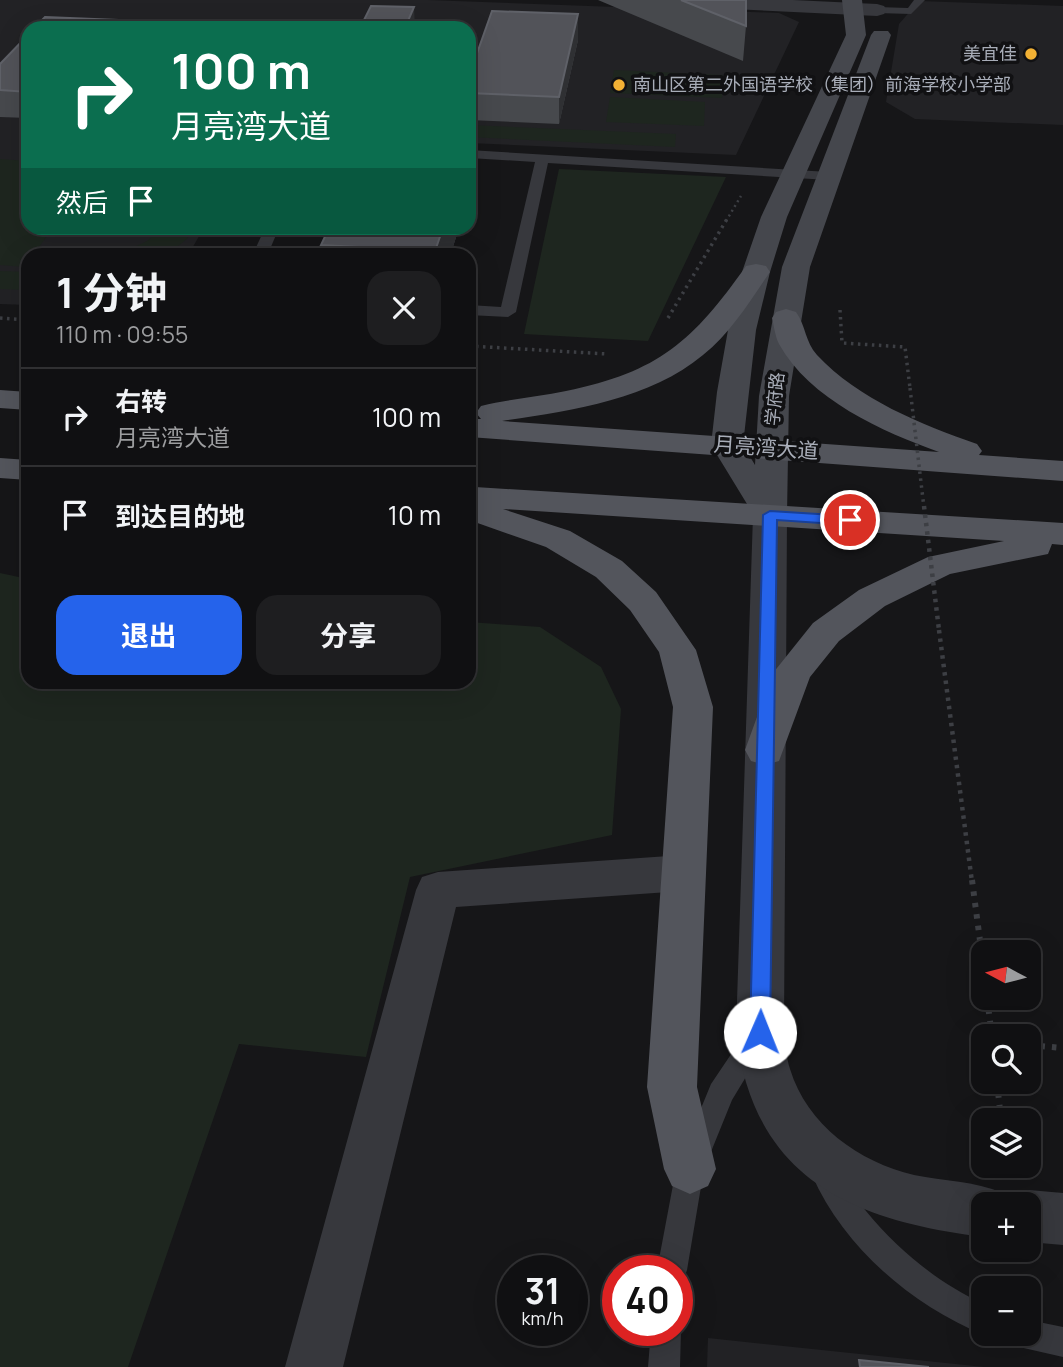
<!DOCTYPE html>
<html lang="zh">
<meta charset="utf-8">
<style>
body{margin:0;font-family:Manrope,"Noto Sans SC",sans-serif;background:#1e1e20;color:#f1f3f6;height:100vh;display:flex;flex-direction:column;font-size:26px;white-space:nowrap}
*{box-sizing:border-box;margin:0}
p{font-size:23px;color:#9c9d9f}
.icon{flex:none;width:38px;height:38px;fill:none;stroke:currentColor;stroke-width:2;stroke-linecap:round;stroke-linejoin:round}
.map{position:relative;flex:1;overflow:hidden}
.sheet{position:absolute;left:21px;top:248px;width:455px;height:441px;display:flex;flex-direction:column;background:#101012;border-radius:21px;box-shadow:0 7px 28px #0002,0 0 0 2px #303032}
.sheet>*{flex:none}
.hud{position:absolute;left:21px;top:21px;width:455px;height:214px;border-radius:21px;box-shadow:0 7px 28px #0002,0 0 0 2px #303032;background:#0b6e4f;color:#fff;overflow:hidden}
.needle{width:46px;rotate:277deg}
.controls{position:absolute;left:971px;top:940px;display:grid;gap:14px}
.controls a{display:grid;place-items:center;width:70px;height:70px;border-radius:14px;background:#101012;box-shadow:0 7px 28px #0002,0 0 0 2px #303032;font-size:35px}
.speed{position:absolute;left:497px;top:1255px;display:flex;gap:14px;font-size:35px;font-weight:700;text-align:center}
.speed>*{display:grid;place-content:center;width:91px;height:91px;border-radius:50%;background:#101012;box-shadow:0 7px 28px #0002,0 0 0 2px #303032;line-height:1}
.speed small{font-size:18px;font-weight:400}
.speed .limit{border:10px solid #d22;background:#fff;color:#111}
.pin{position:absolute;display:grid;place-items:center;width:60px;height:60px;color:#fff;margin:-30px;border:4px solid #fff;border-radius:50%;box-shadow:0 2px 7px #0007}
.me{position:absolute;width:77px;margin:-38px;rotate:1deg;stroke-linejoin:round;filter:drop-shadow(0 0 5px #0008)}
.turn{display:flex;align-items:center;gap:24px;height:147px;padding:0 35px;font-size:32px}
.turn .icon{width:91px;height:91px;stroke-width:2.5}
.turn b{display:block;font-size:49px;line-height:60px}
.then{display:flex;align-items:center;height:66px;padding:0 35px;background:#0003;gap:14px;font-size:26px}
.round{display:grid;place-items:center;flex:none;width:74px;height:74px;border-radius:21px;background:#1e1e20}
.headline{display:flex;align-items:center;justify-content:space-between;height:119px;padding:0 35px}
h1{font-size:42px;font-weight:700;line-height:52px}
.cta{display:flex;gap:14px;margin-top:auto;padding:14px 35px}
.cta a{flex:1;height:80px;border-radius:21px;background:#2563eb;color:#fff;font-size:28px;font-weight:700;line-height:80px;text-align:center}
.cta a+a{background:#1e1e20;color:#f1f3f6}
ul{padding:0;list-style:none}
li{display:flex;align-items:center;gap:21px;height:98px;padding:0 35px;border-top:2px solid #303032}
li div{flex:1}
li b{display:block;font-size:26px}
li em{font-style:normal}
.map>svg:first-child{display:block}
.built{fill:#222225}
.green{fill:#1e261f}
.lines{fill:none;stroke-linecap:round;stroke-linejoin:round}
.path-far3{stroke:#3d3f44;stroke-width:2.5;stroke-dasharray:2 3.5;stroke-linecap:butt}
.path-far2{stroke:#3d3f44;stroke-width:3.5;stroke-dasharray:2.5 4.5;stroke-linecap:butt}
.path-far1{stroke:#3d3f44;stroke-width:4.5;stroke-dasharray:3.5 5;stroke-linecap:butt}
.path{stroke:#3d3f44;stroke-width:6;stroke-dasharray:4.5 7;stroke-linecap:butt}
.service{fill:#37383d;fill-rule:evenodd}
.minor{fill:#37383d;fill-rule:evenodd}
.tertiary{fill:#37383d;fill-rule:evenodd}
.secondary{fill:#45474d;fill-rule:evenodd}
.primary{fill:#53555c;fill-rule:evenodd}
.path-bridge-far1{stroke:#3d3f44;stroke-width:3.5;stroke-dasharray:2.5 4.5;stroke-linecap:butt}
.path-bridge{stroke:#3d3f44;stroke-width:4.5;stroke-dasharray:3.5 5;stroke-linecap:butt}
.wall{fill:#47494d}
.shaded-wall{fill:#2f3033}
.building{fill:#525359;stroke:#5f6168;stroke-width:2}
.route{fill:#2563eb;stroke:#184099;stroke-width:2}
.poi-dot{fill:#f2b134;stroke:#111113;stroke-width:2.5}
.labels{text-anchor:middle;stroke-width:7;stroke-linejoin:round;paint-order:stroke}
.far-poi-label{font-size:18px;fill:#a8adb8;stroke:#111113;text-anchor:end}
.far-street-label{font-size:18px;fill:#a8adb8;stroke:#111113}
.street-label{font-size:21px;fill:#a8adb8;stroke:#111113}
</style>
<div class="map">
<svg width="1063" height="1367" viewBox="0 0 1063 1367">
<rect width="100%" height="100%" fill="#161618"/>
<path class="built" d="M 0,0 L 428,0 L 779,13 L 799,22 L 736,155 L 469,143 L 469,28 L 28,28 L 28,228 L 204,228 L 188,255 L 28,256 L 28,305 L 0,304 Z
M 919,1 L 1063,6 L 1063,125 L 915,119 L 886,102 L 899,24 Z
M 708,1338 L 984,1367 L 707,1367 Z"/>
<path class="green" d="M 614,70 L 723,75 L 722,98 L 610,93 Z
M 610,97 L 705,102 L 704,126 L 606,122 Z
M 469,125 L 676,134 L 675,147 L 469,137 Z
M 0,159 L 28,161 L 28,228 L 53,228 L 33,255 L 28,256 L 25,267 L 0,265 Z
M 559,169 L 726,177 L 648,341 L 524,334 Z
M 163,228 L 196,228 C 174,258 152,256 118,255 L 147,241 Z
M 0,271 L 28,272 L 28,290 L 0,289 Z
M 0,573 L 28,579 L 28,682 L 469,682 L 469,622 L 540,627 L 601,667 L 621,709 L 612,835 L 410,877 L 366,1057 L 239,1044 L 128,1367 L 0,1367 Z"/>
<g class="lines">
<path class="path-far3" d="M 726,221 L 741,196"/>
<path class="path-far2" d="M 840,310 L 842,343 L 905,347 L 910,388
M 0,318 L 28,320
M 668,318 L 727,219
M 469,346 L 608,354"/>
<path class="path-far1" d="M 939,630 L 972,882"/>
<path class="path" d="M 972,880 L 984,971
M 987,998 L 992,1036
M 1029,1045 L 1063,1048
M 997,1082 L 1001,1120"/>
<path class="service" d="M 914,0 L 925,0 L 911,14 L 877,13 L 872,10 L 877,7 L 908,8 Z
M 469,150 L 829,172 L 836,176 L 829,180 L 548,163 L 516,312 L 508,317 L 469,315 L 469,305 L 501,307 L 535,162 L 469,158 Z
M 265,228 L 279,228 L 267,256 L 252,256 Z
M 757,1025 L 766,1029 L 770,1037 L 732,1100 L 704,1169 L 687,1270 L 683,1281 L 677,1283 L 677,1270 L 657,1270 L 676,1169 L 711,1084 L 748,1029 Z
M 826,1162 C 846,1169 853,1195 866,1211 C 898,1250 938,1283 984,1304 L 984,1334 L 988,1334 L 984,1335 C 912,1305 844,1248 812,1175 L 816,1165 Z
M 677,1320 L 681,1330 L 680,1367 L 648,1367 L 651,1330 L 677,1330 Z
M 1029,1320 L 1063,1327 L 1063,1357 L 1010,1345 L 1006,1334 L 1029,1334 Z"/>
<path class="minor" d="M 683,855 L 698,861 L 705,873 L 698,885 L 683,891 L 456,907 L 343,1367 L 285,1367 L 416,890 L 422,877 L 438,872 Z"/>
<path class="tertiary" d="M 657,0 L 793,0 L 877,4 L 884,6 L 887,10 L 884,14 L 877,16 L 667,6 L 660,4 Z
M 770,504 L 782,508 L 787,515 L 784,1032 C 786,1044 786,1057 790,1069 C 807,1125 859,1162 914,1175 C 944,1181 974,1181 1003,1193 L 1007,1204 L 984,1204 L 984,1237 C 851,1220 753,1179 736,1032 L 753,515 L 758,508 Z
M 1029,1190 L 1063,1193 L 1063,1245 L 1029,1242 L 1029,1204 L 1008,1204 L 1010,1198 Z"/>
<path class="secondary" d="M 842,0 L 862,0 L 866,35 L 787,217 L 770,272 L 756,330 L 743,445 L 755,465 L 759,396 L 782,267 L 871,35 L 874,31 L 888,31 L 891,35 L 810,267 L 789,396 L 787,515 L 782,522 L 770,526 L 758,522 L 711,445 L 717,392 L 728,330 L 742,272 L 761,217 L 846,35 Z"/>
<path class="primary" d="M 756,264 L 766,266 L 770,272 C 750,301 731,333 703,355 C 649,400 569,411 502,421 L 939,452 C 883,432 809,399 779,344 C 775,336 774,326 772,318 L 776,312 L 786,309 L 796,312 C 806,326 805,342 817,355 C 858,399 922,425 977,444 L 982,451 L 979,455 L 1063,461 L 1063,481 L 469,437 L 469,419 L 481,419 L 476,413 L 481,406 C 509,399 538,397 566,391 C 659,372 693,341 746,266 Z
M 0,390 L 28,392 L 28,410 L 0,408 Z
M 0,458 L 28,460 L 28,480 L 0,478 Z
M 475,487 L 1063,523 L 1063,545 L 1052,544 L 1048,554 L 950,574 L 885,606 L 839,641 L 810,677 L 779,761 L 765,765 L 751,761 L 745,750 L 773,673 L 813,623 L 859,590 L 928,557 L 1004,541 L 503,509 L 570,531 L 622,561 L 656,592 L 696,650 L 713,707 L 697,1087 L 716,1169 L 708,1186 L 690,1194 L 672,1186 L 664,1169 L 647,1087 L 673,707 L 659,652 L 630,610 L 596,577 L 546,547 L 469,520 L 469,488 Z"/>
<path class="path-bridge-far1" d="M 910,388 L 924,508"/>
<path class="path-bridge" d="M 924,506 L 939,630"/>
</g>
<path class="wall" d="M 598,0 L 746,0 L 746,26 L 743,61 Z
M 578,14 L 578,40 L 559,124 L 469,120 L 469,76 Z
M 28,35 L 28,118 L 0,117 L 0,64 Z
M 329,228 L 459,228 L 450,256 L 322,256 L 321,245 Z"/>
<path class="shaded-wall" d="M 414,7 L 415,28 L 405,28 Z
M 578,14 L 578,40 L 559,124 L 559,97 Z
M 475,126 L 476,169 L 469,194 L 469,145 Z
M 443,228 L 459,228 L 450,256 L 435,256 L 435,251 Z"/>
<path class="building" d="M 681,0 L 746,0 L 746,26 Z
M 371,6 L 414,7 L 405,28 L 360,28 Z
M 492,11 L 578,14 L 559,97 L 469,93 L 469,76 Z
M 45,17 L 216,24 L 213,28 L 34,28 Z
M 28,35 L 28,92 L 0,90 L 0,64 Z
M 469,126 L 475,126 L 469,145 Z
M 329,228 L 443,228 L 435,251 L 321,245 Z
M 859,1360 L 929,1367 L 860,1367 Z"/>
<path class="route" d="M 770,511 L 850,516 L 857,520 L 850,525 L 777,520 L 770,1032 L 767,1038 L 760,1041 L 753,1038 L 750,1032 L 763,515 Z"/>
<g class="poi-dot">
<circle cx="1031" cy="54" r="7"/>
<circle cx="619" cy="85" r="7"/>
</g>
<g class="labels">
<g class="far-poi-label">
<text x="1017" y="60">美宜佳</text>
<text x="633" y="91" text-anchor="start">南山区第二外国语学校（集团）前海学校小学部</text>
</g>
<g class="far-street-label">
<text transform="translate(775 399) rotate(-84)" y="6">学府路</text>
</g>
<g class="street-label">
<text transform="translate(766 448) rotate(4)" y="7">月亮湾大道</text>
</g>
</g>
</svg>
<div class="controls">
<a><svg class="needle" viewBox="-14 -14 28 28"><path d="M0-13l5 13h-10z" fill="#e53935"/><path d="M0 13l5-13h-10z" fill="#9c9d9f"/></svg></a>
<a><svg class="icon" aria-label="search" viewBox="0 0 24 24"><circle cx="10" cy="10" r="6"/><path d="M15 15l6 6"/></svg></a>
<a><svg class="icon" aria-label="layers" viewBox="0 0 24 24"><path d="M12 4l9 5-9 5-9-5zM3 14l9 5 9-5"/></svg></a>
<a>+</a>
<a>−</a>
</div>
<div class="speed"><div>31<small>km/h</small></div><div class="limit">40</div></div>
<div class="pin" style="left:850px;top:520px;background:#d93025"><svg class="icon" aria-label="arrive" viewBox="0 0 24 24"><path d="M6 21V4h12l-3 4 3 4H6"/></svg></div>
<svg class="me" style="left:760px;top:1032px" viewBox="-20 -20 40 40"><circle r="19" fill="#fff"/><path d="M0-13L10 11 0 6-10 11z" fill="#2563eb"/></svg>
<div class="hud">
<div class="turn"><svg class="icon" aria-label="right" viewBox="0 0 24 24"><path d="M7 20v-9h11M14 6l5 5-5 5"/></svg><div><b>100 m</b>月亮湾大道</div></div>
<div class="then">然后<svg class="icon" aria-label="arrive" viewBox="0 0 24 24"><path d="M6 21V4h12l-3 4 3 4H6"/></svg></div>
</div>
<section class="sheet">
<div class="headline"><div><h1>1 分钟</h1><p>110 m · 09:55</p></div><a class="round"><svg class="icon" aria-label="close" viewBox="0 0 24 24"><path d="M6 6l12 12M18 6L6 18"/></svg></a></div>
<ul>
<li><svg class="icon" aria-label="right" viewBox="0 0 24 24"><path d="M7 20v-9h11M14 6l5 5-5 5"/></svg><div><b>右转</b><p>月亮湾大道</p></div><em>100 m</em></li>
<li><svg class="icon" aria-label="arrive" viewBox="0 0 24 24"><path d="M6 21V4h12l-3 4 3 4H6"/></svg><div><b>到达目的地</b></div><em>10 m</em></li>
</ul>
<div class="cta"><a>退出</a><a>分享</a></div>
</section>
</div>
